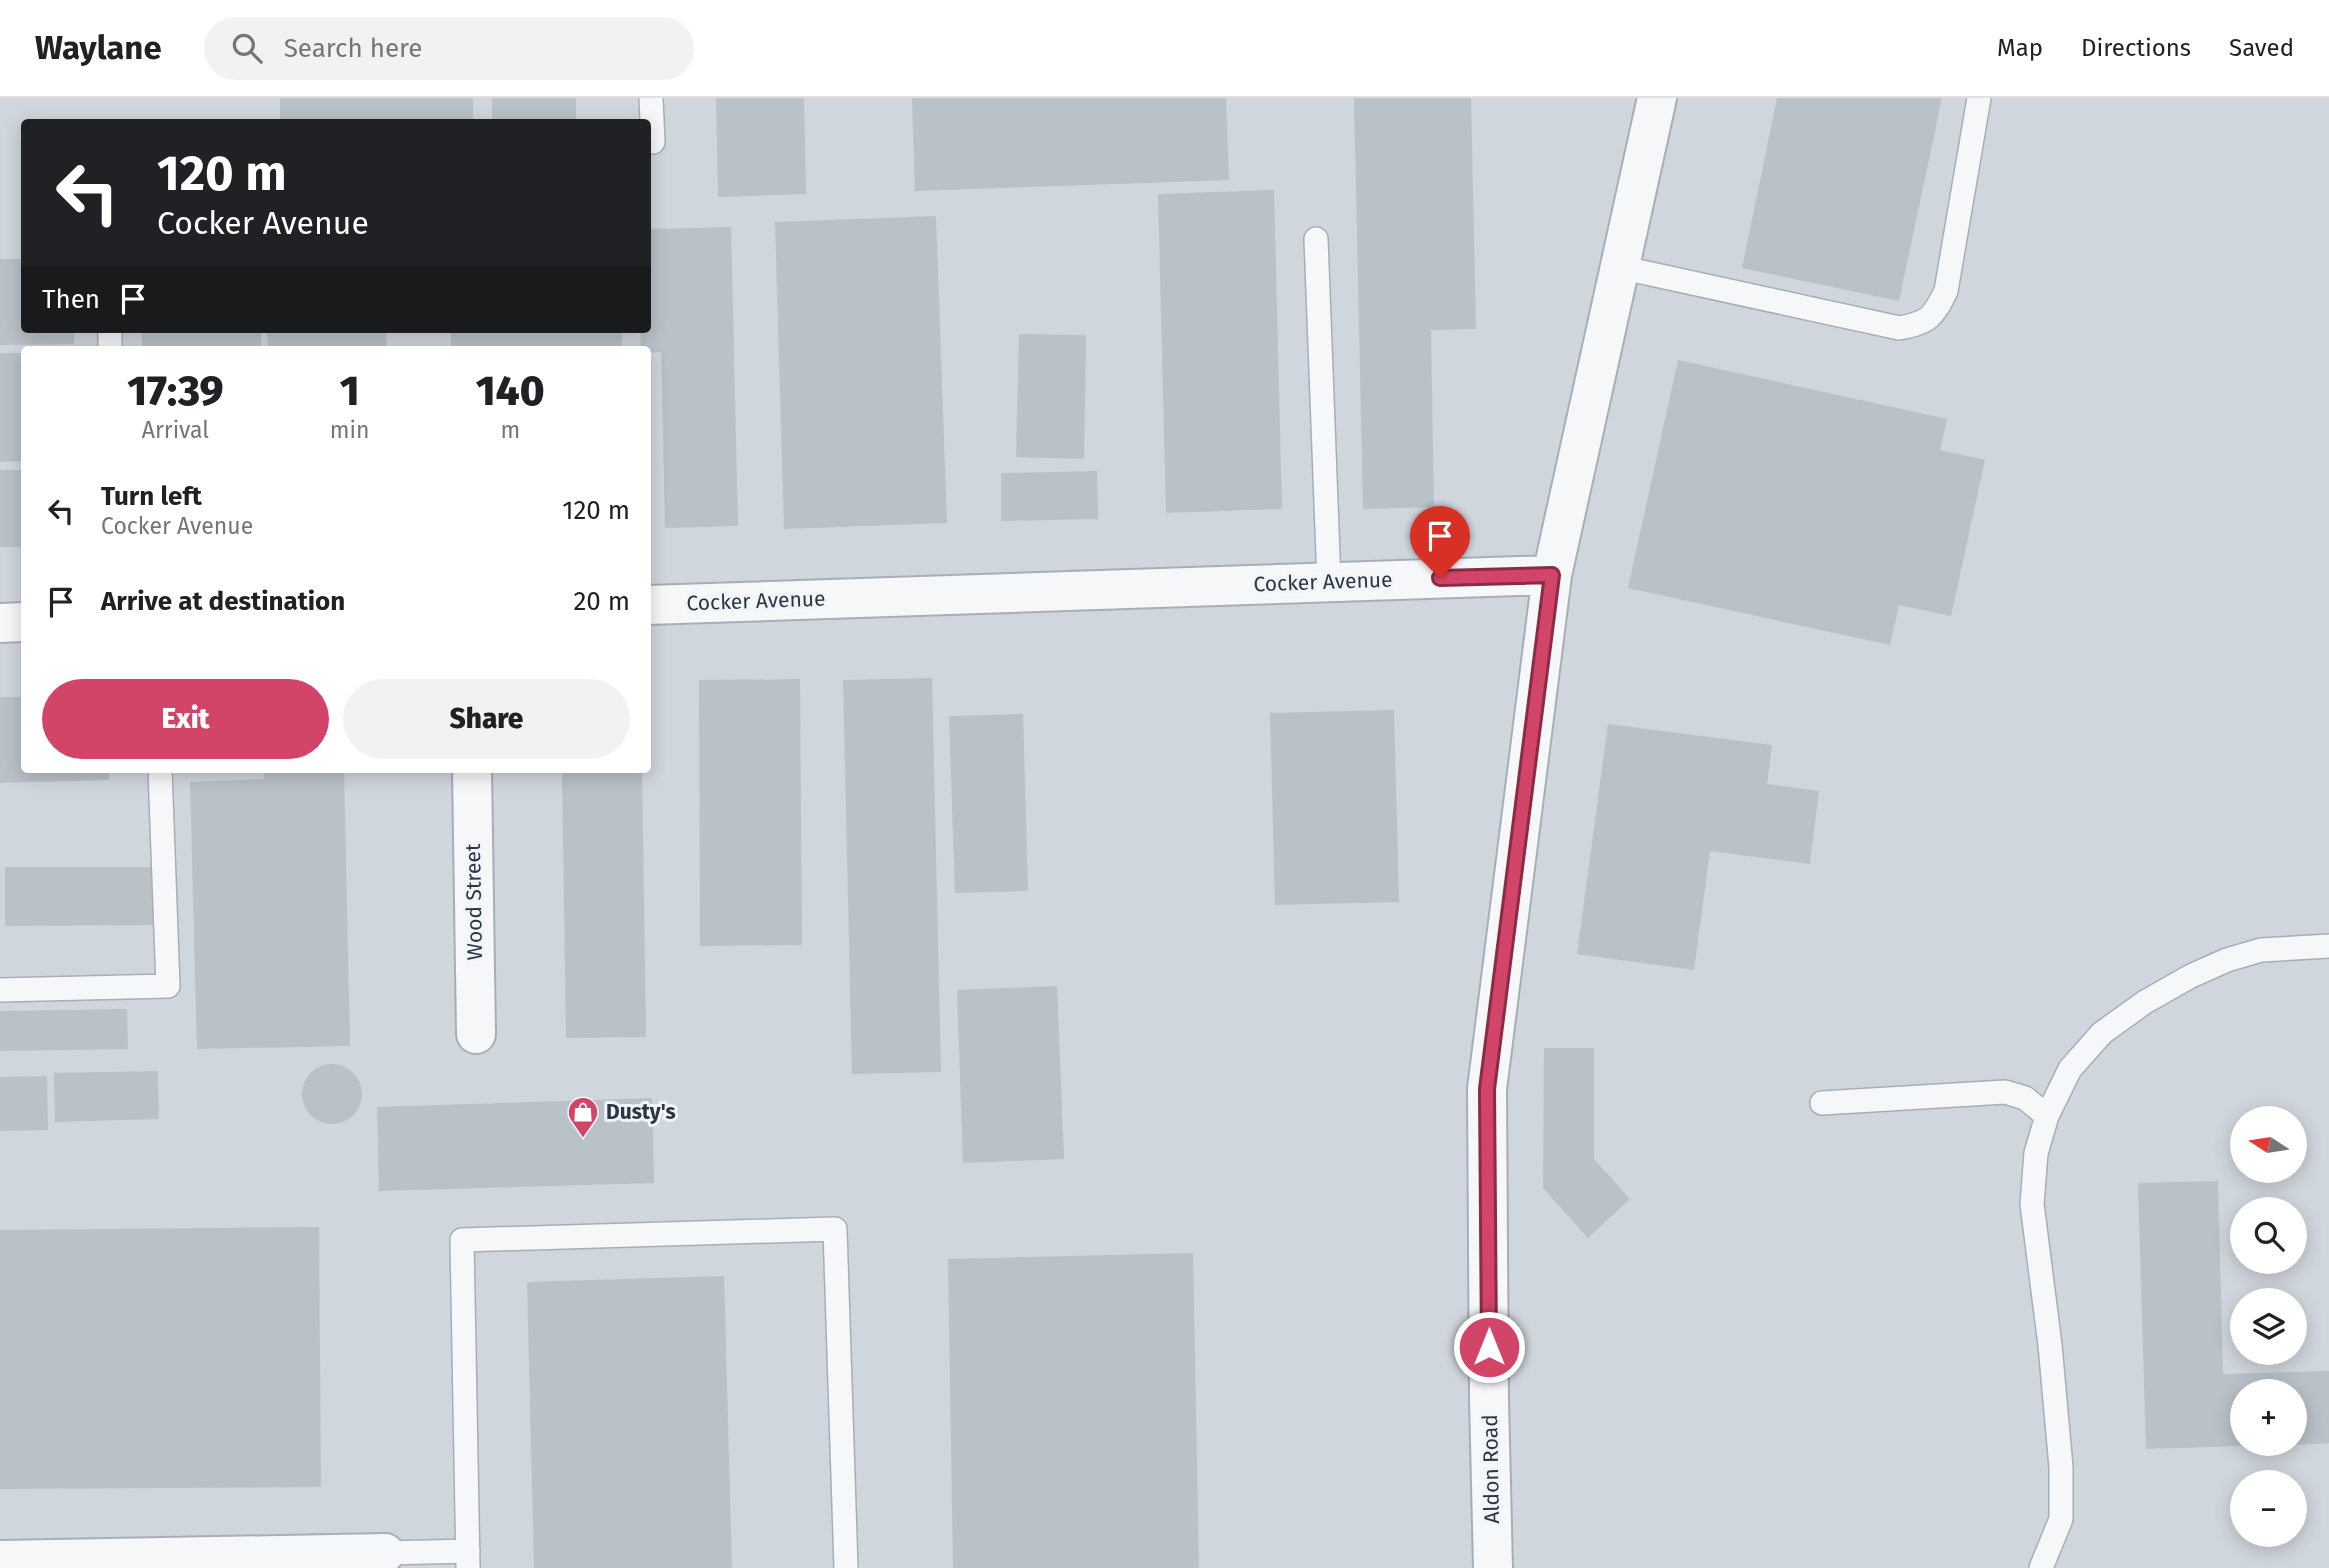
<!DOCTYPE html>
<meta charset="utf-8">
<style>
body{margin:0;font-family:"Fira Sans",sans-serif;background:#f2f2f2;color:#202124;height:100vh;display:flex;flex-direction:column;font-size:26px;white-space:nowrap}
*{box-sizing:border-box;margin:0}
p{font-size:23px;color:#757577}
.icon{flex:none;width:38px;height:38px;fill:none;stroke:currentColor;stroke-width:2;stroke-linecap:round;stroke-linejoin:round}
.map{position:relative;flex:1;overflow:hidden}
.details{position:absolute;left:21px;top:248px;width:630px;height:427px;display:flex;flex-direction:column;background:#fff;border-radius:7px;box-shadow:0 4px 18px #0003}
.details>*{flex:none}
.banner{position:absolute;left:21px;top:21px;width:630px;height:214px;border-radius:7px;box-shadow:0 4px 18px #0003;background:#202124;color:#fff;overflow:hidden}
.needle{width:46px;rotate:282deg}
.fabs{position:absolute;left:2230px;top:1008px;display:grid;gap:14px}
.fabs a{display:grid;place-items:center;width:77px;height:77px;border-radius:50%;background:#fff;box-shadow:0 4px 18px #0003;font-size:35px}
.pin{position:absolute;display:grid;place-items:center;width:60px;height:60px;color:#fff;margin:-72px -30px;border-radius:50% 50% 50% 0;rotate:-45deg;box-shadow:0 0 7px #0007}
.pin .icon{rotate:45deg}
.me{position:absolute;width:77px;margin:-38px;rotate:0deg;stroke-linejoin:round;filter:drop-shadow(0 0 5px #0008)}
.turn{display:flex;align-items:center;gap:24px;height:147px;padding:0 21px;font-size:32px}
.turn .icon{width:91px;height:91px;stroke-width:2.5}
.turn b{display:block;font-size:49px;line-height:60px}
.then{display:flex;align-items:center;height:66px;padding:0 21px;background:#0003;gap:14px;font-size:26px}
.eta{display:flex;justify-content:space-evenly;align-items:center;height:119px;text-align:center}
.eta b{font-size:42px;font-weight:800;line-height:49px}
.action{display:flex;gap:14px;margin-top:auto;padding:14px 21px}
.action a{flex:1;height:80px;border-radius:42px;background:#d34469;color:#fff;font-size:28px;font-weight:800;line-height:80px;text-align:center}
.action a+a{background:#f2f2f2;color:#202124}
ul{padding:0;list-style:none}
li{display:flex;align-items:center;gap:21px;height:91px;padding:0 21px}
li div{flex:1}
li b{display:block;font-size:26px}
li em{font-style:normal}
header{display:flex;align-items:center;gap:42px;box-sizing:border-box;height:98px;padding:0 35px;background:#fff;border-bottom:2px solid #e0e0e0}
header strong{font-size:33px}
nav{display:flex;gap:38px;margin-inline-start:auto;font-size:24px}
.search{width:490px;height:63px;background:#f2f2f2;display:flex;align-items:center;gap:18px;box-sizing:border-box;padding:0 24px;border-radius:38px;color:#757577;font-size:26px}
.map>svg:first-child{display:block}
.built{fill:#d0d6dd;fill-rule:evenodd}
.building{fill:#b9c1c9}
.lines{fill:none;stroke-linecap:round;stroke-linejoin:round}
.service-casing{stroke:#a7aeb6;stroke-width:26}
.minor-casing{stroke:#a7aeb6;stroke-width:42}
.service{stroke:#f5f7f9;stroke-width:23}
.minor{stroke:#f5f7f9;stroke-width:38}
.route-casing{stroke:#892c44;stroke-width:18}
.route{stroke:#d34469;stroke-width:12}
.labels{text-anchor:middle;stroke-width:6;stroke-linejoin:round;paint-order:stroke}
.street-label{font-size:21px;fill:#2a3644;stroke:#f2f5f8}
.poi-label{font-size:21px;font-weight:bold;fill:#2a3644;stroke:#f2f5f8;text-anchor:start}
</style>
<header>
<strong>Waylane</strong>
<div class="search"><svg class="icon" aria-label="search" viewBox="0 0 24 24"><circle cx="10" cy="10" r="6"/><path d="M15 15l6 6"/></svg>Search here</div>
<nav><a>Map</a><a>Directions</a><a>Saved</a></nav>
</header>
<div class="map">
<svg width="2329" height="1470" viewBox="0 0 2329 1470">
<rect width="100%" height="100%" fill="#e2e7eb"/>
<path class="built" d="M 0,0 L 2329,0 L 2329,1470 L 0,1470 ZM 24,24 L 648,24 L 648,231 L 24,231 ZM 24,252 L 648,252 L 648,672 L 24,672 ZM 2242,1020 L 2294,1020 L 2294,1073 L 2242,1073 ZM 2242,1111 L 2294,1111 L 2294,1164 L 2242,1164 ZM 2242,1202 L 2294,1202 L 2294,1255 L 2242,1255 ZM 2242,1293 L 2294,1293 L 2294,1346 L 2242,1346 ZM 2242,1384 L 2294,1384 L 2294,1437 L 2242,1437 Z"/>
<path class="building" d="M 280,0 L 473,0 L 473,24 L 280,24 Z
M 492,0 L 576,0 L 576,24 L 492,24 Z
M 716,0 L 804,0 L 806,96 L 718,99 Z
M 912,0 L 1226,0 L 1229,82 L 915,93 Z
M 1354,0 L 1471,0 L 1476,231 L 1431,232 L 1434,409 L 1363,411 Z
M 1777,0 L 1942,0 L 1899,203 L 1742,170 Z
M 1274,92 L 1282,411 L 1166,415 L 1158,96 Z
M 936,118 L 947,425 L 784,431 L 775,124 Z
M 731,129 L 738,428 L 665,430 L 661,254 L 648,255 L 648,252 L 641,252 L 640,231 L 648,231 L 648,131 Z
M 0,161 L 24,161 L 24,231 L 74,231 L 74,246 L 0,247 Z
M 142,231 L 261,231 L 261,252 L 142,252 Z
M 267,231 L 386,231 L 387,252 L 268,252 Z
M 451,231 L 622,231 L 622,252 L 451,252 Z
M 1019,236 L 1086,237 L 1084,361 L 1016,359 Z
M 0,255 L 24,255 L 24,363 L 0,364 Z
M 1678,262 L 1947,321 L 1940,352 L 1985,362 L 1951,518 L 1899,507 L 1890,547 L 1628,490 Z
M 0,372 L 24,372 L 24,449 L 0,449 Z
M 1097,373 L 1098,421 L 1001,423 L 1001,375 Z
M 932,580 L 941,974 L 852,976 L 843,582 Z
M 800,581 L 802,847 L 700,848 L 699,582 Z
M 0,599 L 24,599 L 24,672 L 109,672 L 109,682 L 0,685 Z
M 1394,612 L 1399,804 L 1275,807 L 1270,615 Z
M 1023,616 L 1028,793 L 955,795 L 949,618 Z
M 1608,626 L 1772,647 L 1767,686 L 1819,693 L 1810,766 L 1710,753 L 1694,872 L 1577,856 Z
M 264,672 L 344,672 L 350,948 L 197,951 L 190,684 L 264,681 Z
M 562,672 L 642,672 L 646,939 L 566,940 Z
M 5,769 L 156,769 L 156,827 L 5,828 Z
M 1057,888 L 1064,1061 L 963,1065 L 957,892 Z
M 127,911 L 128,951 L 0,953 L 0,913 Z
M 1544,950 L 1594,950 L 1594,1061 L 1630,1101 L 1588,1140 L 1543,1090 Z
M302 996a30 30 0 1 1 60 0a30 30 0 1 1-60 0Z
M 158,973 L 159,1021 L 55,1024 L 54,975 Z
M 47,978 L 48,1032 L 0,1033 L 0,979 Z
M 652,1000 L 654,1085 L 379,1093 L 377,1009 Z
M 2218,1083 L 2223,1276 L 2329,1273 L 2329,1345 L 2294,1347 L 2294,1293 L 2242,1293 L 2242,1348 L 2146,1351 L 2138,1085 Z
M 319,1129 L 321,1389 L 0,1391 L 0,1132 Z
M 1193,1155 L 1199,1470 L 953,1470 L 948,1161 Z
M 724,1178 L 732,1470 L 534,1470 L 527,1184 Z"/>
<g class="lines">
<g class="service-casing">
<path id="service" d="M 651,0 L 653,44
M 1316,141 L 1329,484
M 1619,169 L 1899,230 C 1929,225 1933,219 1946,193 L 1979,0
M 110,231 L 110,252
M 0,892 L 168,888 L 160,672
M 1822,1005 L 2005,994 L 2025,1000 L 2047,1018
M 385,1455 L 468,1453
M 468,1470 L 462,1142 L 835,1131 L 846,1470
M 2041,1470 L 2061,1421 L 2061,1369 L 2050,1247 L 2032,1106 L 2036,1055 L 2047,1018 L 2070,971 L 2102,935 L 2145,904 L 2191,878 L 2227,862 L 2261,852 L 2329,848"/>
</g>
<g class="minor-casing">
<path id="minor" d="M 648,507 L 1552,477
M 0,525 L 24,524
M 472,672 L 476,936
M 0,1462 L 385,1455
M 1493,1470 L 1489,1301 L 1487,991 L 1552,477 L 1657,0"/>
</g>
<use href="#service" class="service"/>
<use href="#minor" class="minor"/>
</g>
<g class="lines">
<g class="route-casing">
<path id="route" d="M 1440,480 L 1552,477 L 1487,991 L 1489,1249"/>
</g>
<use href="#route" class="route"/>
</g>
<defs>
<g id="shop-pin" transform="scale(1.575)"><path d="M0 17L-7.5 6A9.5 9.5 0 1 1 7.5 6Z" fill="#d34469" stroke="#f2f5f8"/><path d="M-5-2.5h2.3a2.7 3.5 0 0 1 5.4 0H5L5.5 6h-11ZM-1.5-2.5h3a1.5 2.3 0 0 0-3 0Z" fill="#fff"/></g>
</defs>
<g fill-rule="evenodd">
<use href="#shop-pin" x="583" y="1014"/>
</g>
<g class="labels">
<g class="street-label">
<text transform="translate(1323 484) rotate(-2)" y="7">Cocker Avenue</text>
<text transform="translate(756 503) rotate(-2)" y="7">Cocker Avenue</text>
<text transform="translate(474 804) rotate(-91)" y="7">Wood Street</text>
<text transform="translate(1491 1371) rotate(-91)" y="7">Aldon Road</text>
</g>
<g class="poi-label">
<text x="606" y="1021">Dusty's</text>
</g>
</g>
</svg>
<div class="fabs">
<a><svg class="needle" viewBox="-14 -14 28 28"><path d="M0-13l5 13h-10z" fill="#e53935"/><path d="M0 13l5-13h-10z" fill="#757577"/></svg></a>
<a><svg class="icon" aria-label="search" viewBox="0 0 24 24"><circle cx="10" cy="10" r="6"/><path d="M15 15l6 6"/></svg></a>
<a><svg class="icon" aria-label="layers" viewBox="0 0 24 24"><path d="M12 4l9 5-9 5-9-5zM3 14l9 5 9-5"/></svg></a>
<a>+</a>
<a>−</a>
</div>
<div class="pin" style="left:1440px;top:480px;background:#d93025"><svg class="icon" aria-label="arrive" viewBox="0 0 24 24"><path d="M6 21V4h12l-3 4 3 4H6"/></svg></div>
<svg class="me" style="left:1489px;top:1249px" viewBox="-20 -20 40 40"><circle r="17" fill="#d34469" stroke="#fff" stroke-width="3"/><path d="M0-11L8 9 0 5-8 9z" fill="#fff"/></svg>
<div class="banner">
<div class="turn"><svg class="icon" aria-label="left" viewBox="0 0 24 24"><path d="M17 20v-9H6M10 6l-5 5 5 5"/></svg><div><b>120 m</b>Cocker Avenue</div></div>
<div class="then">Then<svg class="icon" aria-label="arrive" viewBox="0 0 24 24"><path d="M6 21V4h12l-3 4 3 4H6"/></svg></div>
</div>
<section class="details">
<div class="eta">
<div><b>17:39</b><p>Arrival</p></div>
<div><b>1</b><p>min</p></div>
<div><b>140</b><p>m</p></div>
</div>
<ul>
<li><svg class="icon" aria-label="left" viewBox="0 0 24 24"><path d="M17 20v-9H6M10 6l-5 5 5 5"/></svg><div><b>Turn left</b><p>Cocker Avenue</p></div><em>120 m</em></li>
<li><svg class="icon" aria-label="arrive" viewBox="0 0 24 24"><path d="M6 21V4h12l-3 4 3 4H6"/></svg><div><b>Arrive at destination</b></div><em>20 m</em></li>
</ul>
<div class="action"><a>Exit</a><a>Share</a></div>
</section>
</div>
